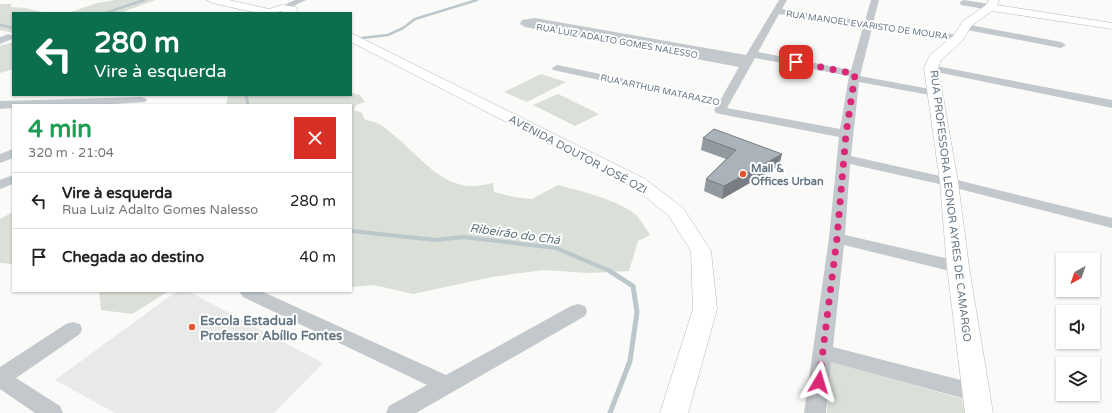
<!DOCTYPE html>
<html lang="pt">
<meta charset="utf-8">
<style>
body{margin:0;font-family:"Varela Round",sans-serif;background:#f6f6f6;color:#222;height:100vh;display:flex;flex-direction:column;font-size:15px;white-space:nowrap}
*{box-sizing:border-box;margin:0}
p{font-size:13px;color:#767676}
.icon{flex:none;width:22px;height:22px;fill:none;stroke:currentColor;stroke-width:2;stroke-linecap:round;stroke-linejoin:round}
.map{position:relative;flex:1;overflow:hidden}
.side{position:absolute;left:12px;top:104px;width:340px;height:188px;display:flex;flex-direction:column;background:#fff;border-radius:0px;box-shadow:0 1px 3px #0004}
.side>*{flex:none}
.banner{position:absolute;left:12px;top:12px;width:340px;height:84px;border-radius:0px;box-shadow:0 1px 3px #0004;background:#0b6e4f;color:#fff;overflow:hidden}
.needle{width:26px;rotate:220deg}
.buttons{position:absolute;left:1056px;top:253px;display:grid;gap:8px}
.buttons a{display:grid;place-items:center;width:44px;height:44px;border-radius:0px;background:#fff;box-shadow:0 1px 3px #0004;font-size:20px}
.pin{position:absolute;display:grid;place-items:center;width:34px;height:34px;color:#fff;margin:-17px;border-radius:8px;box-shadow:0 2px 6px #0006}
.me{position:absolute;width:44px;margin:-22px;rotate:7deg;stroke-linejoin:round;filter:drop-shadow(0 0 3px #0008)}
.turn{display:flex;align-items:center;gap:14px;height:84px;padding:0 16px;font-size:18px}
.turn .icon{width:52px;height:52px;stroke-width:2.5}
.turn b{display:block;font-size:28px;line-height:34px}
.round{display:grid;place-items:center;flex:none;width:42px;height:42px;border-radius:0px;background:#f6f6f6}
.head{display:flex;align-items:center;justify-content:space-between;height:68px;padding:0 16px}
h1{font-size:24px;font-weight:800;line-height:30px;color:#1e9e55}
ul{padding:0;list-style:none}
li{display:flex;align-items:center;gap:12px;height:56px;padding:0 16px;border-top:1px solid #e0e0e0}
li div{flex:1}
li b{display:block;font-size:15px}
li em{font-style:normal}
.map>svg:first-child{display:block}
.built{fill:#e8e9e9}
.green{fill:#dadfd7}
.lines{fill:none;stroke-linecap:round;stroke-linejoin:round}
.stream-far3{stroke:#bbc7cb;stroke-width:2.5}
.stream-far2{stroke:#bbc7cb;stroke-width:3}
.stream-far1{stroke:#bbc7cb;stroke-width:4}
.stream{stroke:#bbc7cb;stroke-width:5}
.major-casing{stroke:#b5babe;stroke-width:1}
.minor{fill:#c3c8cc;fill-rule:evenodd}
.major{fill:#fff;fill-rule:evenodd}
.wall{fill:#929a9f}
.shaded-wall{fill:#777d82}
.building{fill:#aab3b9;stroke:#777d82}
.route{stroke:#db2777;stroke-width:7;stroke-dasharray:0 12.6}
.poi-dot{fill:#e4572e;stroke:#fff;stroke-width:1.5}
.labels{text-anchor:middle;stroke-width:4;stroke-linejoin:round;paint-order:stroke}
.far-street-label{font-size:9px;fill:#657683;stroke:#fff}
.street-label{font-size:11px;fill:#657683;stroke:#fff}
.poi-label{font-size:11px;font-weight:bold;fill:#657683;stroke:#fff;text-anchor:start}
.water-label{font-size:12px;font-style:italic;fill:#60757c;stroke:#fff}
.near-poi-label{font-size:13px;font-weight:bold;fill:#657683;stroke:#fff;text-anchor:start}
</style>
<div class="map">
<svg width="1112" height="413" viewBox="0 0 1112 413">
<rect width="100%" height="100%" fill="#fafaf8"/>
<path class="built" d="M 177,291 L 188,291 L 323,363 L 274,413 L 115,413 L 55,380 Z"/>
<path class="green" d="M 115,0 L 155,0 L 120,13 L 68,13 L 97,3 Z
M 0,4 L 11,4 L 11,7 L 25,8 L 46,13 L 13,13 L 13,33 L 0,30 Z
M 13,42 L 13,69 L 0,73 L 0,46 Z
M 541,74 L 566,82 L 527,102 L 504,92 Z
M 351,93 L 360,95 L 365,102 L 356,105 L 354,110 L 362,113 L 365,120 C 382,123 384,127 396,137 C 418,155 441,186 472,186 C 479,186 486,184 493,183 L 494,192 L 514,197 L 532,199 L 558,185 C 578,190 621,201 636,215 C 641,220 646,229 650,235 L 638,241 L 629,271 L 588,273 L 543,270 L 492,277 L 413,294 L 374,285 L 351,287 L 351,105 L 226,105 L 228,95 L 351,95 Z
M 558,94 L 599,114 L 575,126 L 533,105 Z
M 13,212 L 13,264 L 0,263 L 0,219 Z
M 99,291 L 169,291 L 132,314 L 101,310 Z
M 830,361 L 962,399 L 965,413 L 827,413 Z"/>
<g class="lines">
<path class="stream-far3" d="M 105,13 L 144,0
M 0,25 L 13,28
M 362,38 L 388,35 L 403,28 L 415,19 L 477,0"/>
<path class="stream-far2" d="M 246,95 L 248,105"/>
<path class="stream-far1" d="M 351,231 L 436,240 L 463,237 L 556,248 L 610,271"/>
<path class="stream" d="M 608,270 L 633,286 L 637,312 L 630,361 L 610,413"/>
<g class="major-casing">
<path id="major" d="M 207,0 L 229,0 L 269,9 L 282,5 L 296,7 L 297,11 L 296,13 L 281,13 L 282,11 C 261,17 234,7 212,3 Z
M 989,0 L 999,0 L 997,5 L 1112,23 L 1112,29 L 992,11 L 972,25 L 962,41 L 941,60 L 938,68 L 958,182 L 969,267 L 993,413 L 965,413 L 947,267 L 940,182 L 924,68 L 930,55 L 953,36 L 963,21 L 986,5 Z
M 351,33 L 645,179 L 683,208 L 711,251 L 717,309 L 688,413 L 660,413 L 693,309 L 691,251 L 669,216 L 633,187 L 351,42 Z"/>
</g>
<path class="minor" d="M 295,0 L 306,0 L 285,10 L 282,11 L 278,8 Z
M 779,0 L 787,0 L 782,9 L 865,21 L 871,0 L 879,0 L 873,23 L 958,35 L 963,38 L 958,41 L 872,28 L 860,76 L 935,90 L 939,91 L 941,93 L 939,95 L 935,96 L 859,82 L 851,156 L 949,178 L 1112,218 L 1112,228 L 948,186 L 850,164 L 845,235 L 958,261 L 964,263 L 966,267 L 964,271 L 958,273 L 844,245 L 833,347 L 976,384 L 983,387 L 987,393 L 983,399 L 976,402 L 831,362 L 826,413 L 804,413 L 829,238 L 839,137 L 720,114 L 716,113 L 714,110 L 717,105 L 553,70 L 552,68 L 557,65 L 721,99 L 739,67 L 525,27 L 520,24 L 522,20 L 535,18 L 746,55 ZM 779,14 L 863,27 L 851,70 L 758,52 ZM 755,58 L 849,76 L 840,129 L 727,108 Z
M 964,0 L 990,4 L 994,7 L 990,10 L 961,5 L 960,3 L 961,1 Z
M 965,24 L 1061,42 L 1066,45 L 1061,48 L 962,29 L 960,27 L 962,25 Z
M 9,34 L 13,36 L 12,39 L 0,44 L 0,37 Z
M 931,65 L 1112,100 L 1112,108 L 927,70 L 926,68 Z
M 141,97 L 145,98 L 147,100 L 145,102 L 98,105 L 13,105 L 13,108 L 0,109 L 0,101 Z
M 13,149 L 13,158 L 0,163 L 0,154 Z
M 13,175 L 13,184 L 0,189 L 0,180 Z
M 241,291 L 261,291 L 446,375 L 571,306 L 578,304 L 585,306 L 587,311 L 585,316 L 416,413 L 386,413 L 389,406 L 427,385 L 243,297 L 240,293 Z
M 73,322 L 80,324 L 82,329 L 80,334 L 16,378 L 60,406 L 63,413 L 35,413 L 0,389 L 0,367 L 66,324 Z"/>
<use href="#major" class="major"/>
</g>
<path class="wall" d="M 714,129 L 779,166 L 722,199 L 704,191 L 706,179 L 726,159 L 701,150 L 703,138 Z"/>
<path class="shaded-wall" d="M 782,154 L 779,166 L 722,199 L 724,186 Z"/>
<path class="building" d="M 714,129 L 782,154 L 724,186 L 706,179 L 736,150 L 703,138 Z"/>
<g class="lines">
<path class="route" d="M 796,62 L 855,74 L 846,134 L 837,238 L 819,382"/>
</g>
<g class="poi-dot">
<circle cx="743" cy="174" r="4"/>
<circle cx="192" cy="327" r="4"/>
</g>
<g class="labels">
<g class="far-street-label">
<text transform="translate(867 25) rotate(8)" y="3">RUA MANOEL EVARISTO DE MOURA</text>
<text transform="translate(617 41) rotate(10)" y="3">RUA LUIZ ADALTO GOMES NALESSO</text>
<text transform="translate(660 90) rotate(12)" y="3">RUA ARTHUR MATARAZZO</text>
</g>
<g class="street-label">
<text transform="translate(578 154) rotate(28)" y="4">AVENIDA DOUTOR JOSÉ OZI</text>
<text transform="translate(951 206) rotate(83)" y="4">RUA PROFESSORA LEONOR AYRES DE CAMARGO</text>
</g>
<g class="poi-label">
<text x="751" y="172">Mall &amp;<tspan x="751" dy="13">Offices Urban</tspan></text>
</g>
<g class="water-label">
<text transform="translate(515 234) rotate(8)" y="4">Ribeirão do Chá</text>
</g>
<g class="near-poi-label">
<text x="200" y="325">Escola Estadual<tspan x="200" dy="15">Professor Abílio Fontes</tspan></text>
</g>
</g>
</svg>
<div class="buttons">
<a><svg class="needle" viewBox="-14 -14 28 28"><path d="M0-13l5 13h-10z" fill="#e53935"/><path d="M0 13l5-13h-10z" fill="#767676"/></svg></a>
<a><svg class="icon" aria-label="sound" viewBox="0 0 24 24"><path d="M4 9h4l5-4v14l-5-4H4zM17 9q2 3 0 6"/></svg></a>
<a><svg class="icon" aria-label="layers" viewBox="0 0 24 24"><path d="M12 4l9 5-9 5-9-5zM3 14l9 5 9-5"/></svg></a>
</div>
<div class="pin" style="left:796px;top:62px;background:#d93025"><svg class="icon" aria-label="arrive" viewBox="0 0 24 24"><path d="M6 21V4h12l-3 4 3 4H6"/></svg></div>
<svg class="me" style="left:819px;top:382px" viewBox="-20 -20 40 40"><path d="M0-17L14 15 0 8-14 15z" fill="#db2777" stroke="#fff" stroke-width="4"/></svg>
<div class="banner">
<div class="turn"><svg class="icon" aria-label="left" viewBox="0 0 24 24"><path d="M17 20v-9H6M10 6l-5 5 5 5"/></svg><div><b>280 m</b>Vire à esquerda</div></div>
</div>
<section class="side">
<div class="head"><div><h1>4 min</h1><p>320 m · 21:04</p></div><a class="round" style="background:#d93025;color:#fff"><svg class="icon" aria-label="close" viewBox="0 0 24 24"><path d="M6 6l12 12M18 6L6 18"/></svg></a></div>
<ul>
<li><svg class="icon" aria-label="left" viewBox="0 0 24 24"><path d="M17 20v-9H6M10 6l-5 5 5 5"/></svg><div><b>Vire à esquerda</b><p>Rua Luiz Adalto Gomes Nalesso</p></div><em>280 m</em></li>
<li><svg class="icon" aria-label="arrive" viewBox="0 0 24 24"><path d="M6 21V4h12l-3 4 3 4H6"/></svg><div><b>Chegada ao destino</b></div><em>40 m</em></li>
</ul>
</section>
</div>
